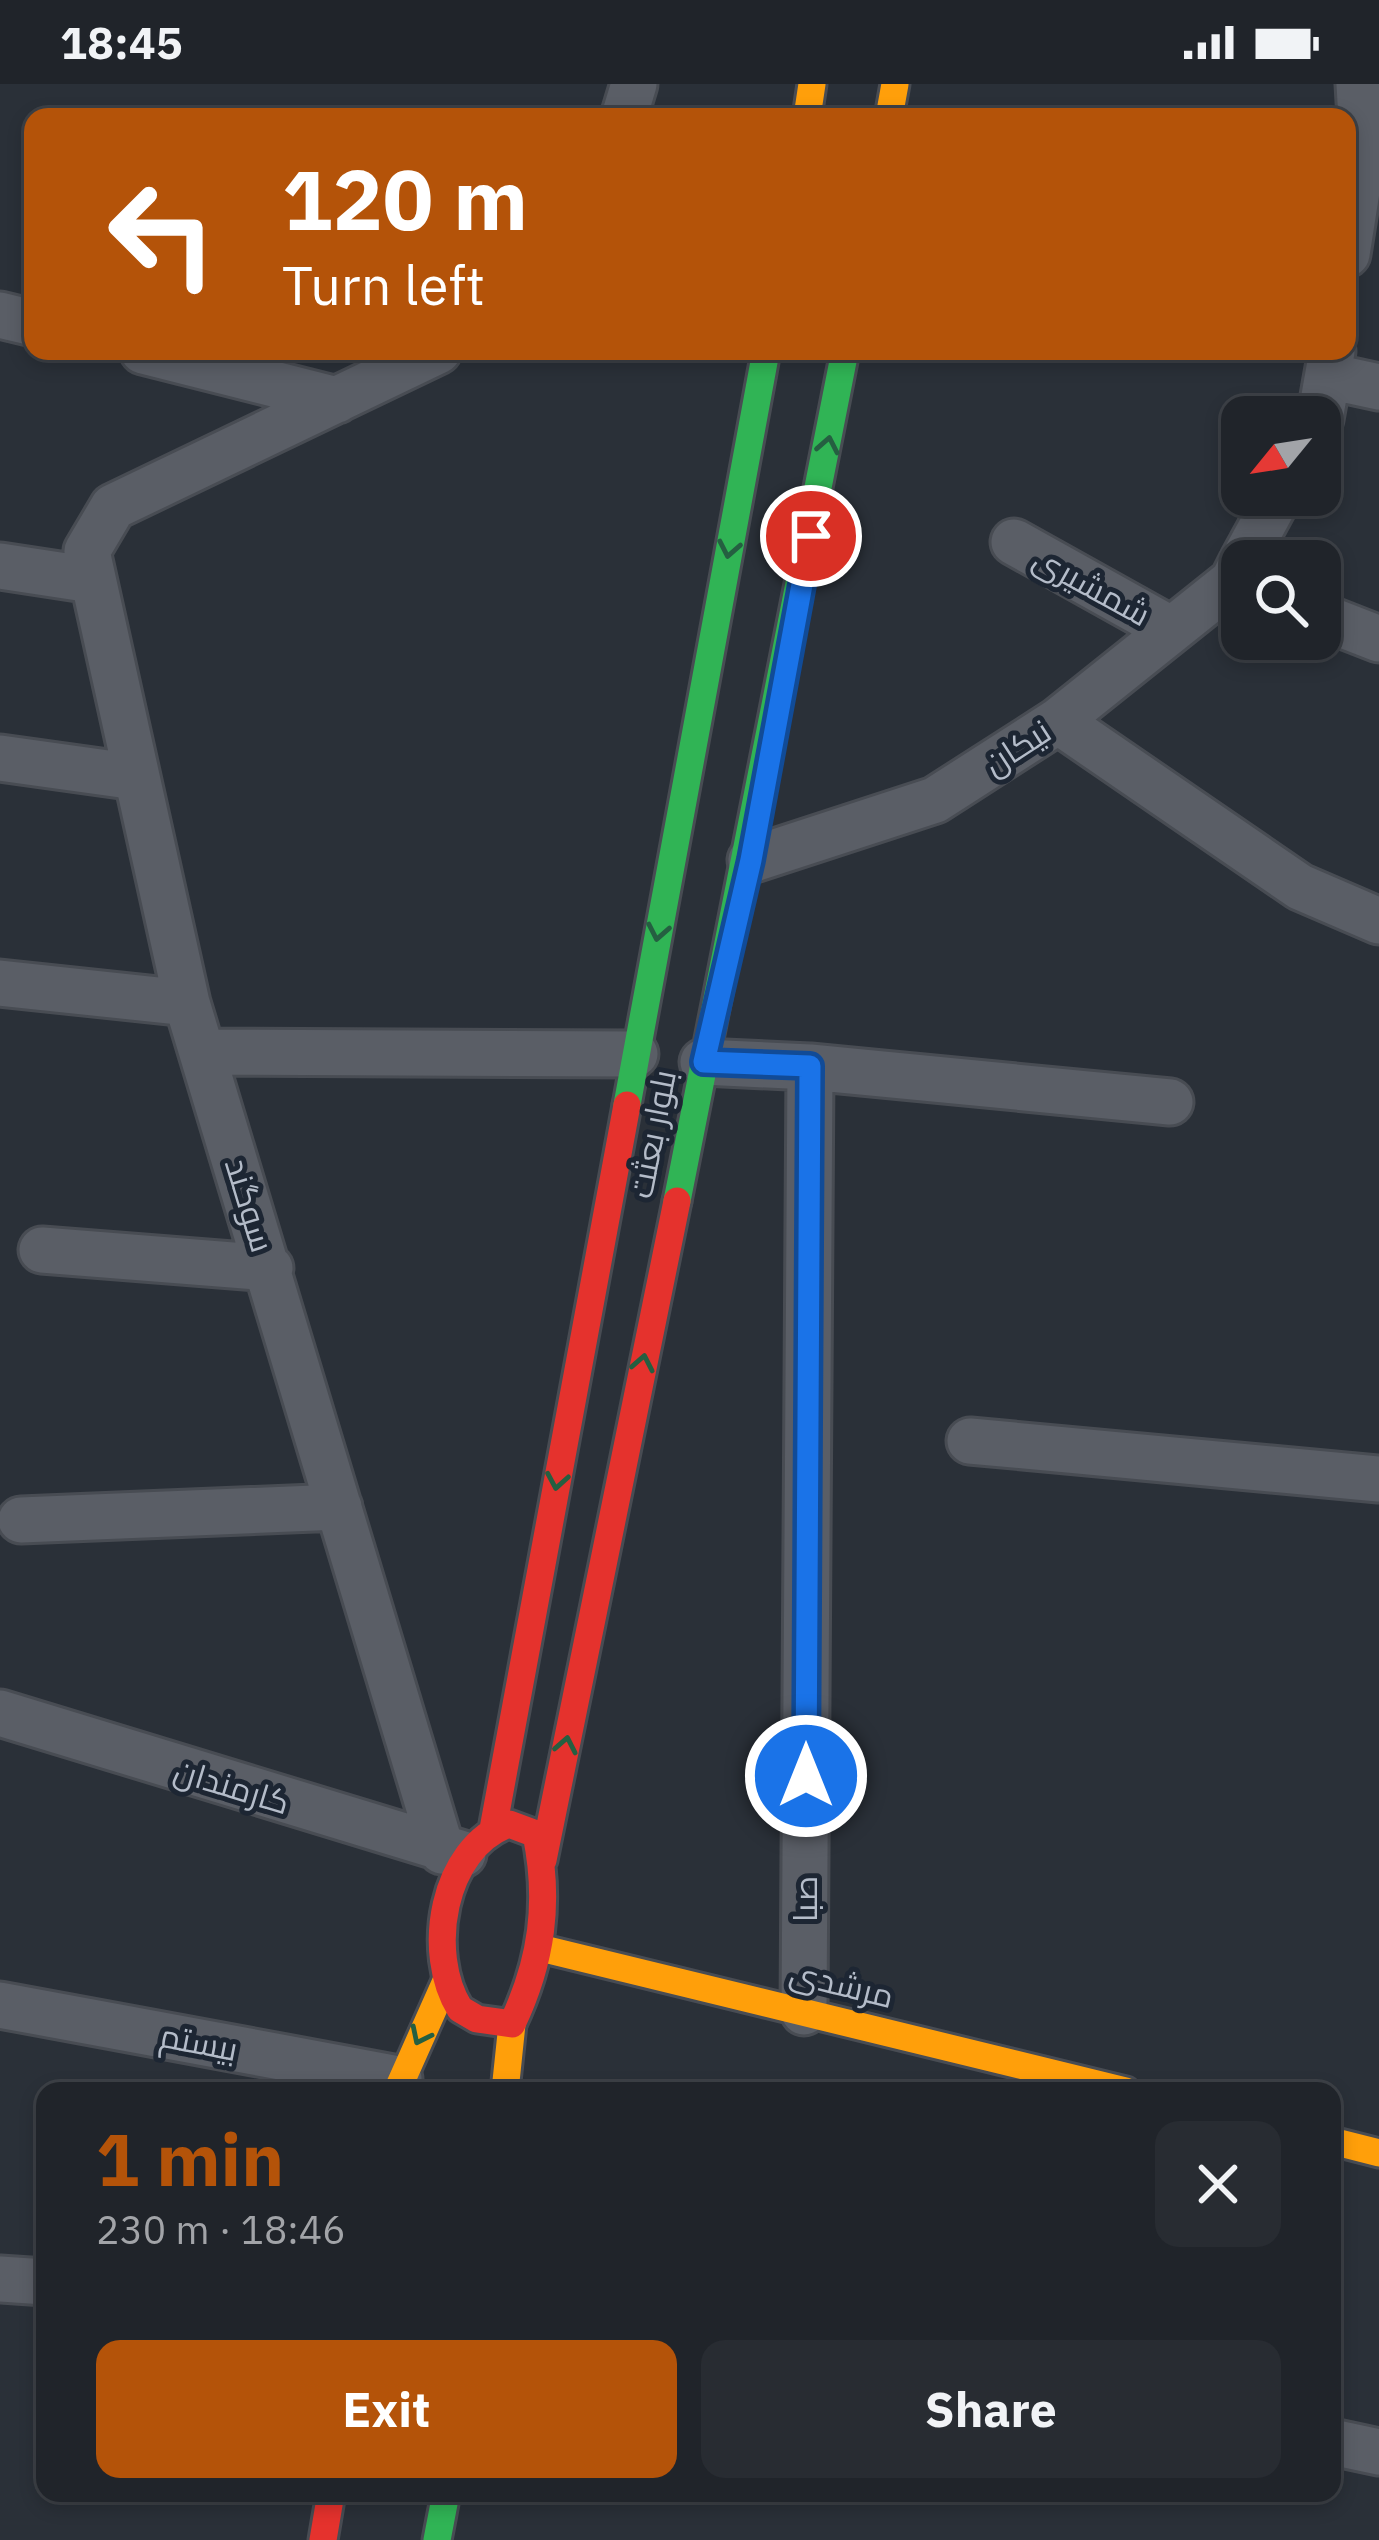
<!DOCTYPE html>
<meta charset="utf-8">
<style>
body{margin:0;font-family:"IBM Plex Sans",Cairo,sans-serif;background:#282c32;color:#f1f3f6;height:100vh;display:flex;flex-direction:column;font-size:45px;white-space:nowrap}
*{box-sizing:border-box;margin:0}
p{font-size:39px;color:#a2a4a8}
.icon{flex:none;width:66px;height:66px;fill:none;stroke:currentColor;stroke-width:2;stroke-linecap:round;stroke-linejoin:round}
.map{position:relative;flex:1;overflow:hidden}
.side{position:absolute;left:36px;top:1998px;width:1305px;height:420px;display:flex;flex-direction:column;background:#20242a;border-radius:24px;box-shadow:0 6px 18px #0003,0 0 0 3px #3d4147}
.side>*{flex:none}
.hud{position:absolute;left:24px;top:24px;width:1332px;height:252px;border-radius:24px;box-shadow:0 6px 18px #0003,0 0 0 3px #3d4147;background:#b45309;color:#fff;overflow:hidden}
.needle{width:78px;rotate:240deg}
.tools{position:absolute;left:1221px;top:312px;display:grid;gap:24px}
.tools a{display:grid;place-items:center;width:120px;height:120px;border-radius:24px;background:#20242a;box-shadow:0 6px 18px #0003,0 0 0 3px #3d4147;font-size:60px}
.pin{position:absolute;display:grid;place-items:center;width:102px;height:102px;color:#fff;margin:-51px;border:6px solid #fff;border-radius:50%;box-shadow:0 3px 12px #0007}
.me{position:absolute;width:132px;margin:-66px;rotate:0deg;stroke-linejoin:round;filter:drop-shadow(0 0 9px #0008)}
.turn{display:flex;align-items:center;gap:42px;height:252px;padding:0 60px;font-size:54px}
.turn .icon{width:156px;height:156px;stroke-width:2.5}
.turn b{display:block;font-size:84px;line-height:102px}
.round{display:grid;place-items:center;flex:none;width:126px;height:126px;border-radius:24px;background:#282c32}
.overview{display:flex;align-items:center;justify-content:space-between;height:204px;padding:0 60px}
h1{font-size:72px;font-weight:800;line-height:90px;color:#b45309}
.primary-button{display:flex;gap:24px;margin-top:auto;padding:24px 60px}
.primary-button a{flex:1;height:138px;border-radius:24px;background:#b45309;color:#fff;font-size:48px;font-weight:800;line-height:138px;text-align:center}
.primary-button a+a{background:#282c32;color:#f1f3f6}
.status{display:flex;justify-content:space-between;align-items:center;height:84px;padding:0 60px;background:#20242a;direction:ltr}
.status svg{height:33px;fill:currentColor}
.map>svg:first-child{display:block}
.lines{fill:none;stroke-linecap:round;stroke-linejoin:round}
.street-casing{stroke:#484c53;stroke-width:51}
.fast-casing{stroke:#484c53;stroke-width:33}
.slow-casing{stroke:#484c53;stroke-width:33}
.jam-casing{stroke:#484c53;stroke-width:33}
.street{stroke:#5a5e66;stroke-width:45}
.fast{stroke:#30b455;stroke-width:27}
.slow{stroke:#ff9f0a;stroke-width:27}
.jam{stroke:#e5322d;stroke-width:27}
.oneway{stroke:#255f41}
.route-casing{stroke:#114b97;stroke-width:30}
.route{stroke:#1a73e8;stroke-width:21}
.labels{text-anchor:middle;stroke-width:10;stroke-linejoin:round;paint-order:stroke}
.street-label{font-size:33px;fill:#b4bcc9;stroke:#1d2633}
</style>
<div class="status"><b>18:45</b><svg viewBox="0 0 49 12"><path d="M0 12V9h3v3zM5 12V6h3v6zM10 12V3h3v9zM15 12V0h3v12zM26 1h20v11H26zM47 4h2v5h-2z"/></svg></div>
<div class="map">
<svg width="1379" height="2456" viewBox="0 0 1379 2456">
<rect width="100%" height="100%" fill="#2a3038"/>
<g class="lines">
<g class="street-casing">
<path id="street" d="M 624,33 L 634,0
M 1347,170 L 1363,69 L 1359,0
M 0,231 L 33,239
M 143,267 L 337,316
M 438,267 L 113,423 L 87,467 L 187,919 L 442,1767
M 1328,292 L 1379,303
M 1320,335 L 1332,267
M 1014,458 L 1170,545
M 1243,477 L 1279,411
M 0,482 L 92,496
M 1320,532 L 1379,555
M 1058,637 L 1300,803 L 1379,837
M 0,674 L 136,693
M 751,776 L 935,716 L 1058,637 L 1233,497 L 1242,479
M 0,899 L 187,919
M 204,968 L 635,970
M 703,978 L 810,983 L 1170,1018
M 42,1166 L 270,1184
M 970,1357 L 1379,1395
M 21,1436 L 339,1423
M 0,1629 L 463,1770
M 0,1921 L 399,1995
M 804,1928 L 810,983
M 0,2195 L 45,2198
M 1332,2358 L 1379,2368"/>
</g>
<g class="fast-casing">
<path id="fast" d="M 627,1021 L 766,267
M 677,1117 L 845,267
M 437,2456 L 446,2409"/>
</g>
<g class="slow-casing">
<path id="slow" d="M 807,33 L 812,0
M 889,33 L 895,0
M 540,1864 L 1126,2007
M 397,2007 L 446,1897
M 505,2007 L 512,1940
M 1332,2057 L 1379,2069"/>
</g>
<g class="jam-casing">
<path id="jam" d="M 509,1740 L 536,1750 C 550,1818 542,1877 512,1940 L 477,1935 L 460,1925 C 425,1869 442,1764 509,1740 Z
M 493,1745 L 627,1021
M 543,1776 L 677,1117
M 323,2456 L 331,2409"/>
</g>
<use href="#street" class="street"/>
<use href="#fast" class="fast"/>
<use href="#slow" class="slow"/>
<use href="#jam" class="jam"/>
</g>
<defs><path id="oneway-chevron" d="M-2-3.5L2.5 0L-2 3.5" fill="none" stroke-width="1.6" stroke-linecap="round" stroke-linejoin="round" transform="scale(3)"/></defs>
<g class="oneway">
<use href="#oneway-chevron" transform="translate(828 361) rotate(-79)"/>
<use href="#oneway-chevron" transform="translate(729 465) rotate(101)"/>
<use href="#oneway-chevron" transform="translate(658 848) rotate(101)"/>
<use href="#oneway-chevron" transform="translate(643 1279) rotate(-79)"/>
<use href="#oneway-chevron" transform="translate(557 1397) rotate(100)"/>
<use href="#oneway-chevron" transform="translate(566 1661) rotate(-79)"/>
<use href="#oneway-chevron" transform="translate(420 1952) rotate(116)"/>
</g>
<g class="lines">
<g class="route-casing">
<path id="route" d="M 806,1692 L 810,982 L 704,978 L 751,776 L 811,452"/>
</g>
<use href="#route" class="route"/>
</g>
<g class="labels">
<g class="street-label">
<text transform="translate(1092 502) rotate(29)" y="12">شمشیری</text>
<text transform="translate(1017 663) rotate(-33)" y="12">نیکان</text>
<text transform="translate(652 1050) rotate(-79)" y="12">بلوار بعثت</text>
<text transform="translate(250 1121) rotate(73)" y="12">سوگند</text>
<text transform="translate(232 1702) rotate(17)" y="12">کارمندان</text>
<text transform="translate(805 1815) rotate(-90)" y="12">صبا</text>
<text transform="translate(842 1900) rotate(14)" y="12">مرشدی</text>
<text transform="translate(199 1958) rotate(11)" y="12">بیستم</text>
</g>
</g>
</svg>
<div class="tools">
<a><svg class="needle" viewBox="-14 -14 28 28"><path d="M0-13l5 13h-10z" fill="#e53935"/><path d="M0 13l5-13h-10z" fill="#a2a4a8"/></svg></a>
<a><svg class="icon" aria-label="search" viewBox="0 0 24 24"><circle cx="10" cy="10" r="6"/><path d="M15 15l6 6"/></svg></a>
</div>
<div class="pin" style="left:811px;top:452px;background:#d93025"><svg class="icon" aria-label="arrive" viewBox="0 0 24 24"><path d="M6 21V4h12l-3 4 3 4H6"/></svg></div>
<svg class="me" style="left:806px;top:1692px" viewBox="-20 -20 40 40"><circle r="17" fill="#1a73e8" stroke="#fff" stroke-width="3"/><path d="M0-11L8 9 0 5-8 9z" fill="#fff"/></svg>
<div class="hud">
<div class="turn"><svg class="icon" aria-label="left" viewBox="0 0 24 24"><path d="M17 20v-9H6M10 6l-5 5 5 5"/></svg><div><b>120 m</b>Turn left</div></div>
</div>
<section class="side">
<div class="overview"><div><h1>1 min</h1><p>230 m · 18:46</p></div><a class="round"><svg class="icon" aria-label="close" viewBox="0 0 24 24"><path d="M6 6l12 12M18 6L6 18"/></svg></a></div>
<div class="primary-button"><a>Exit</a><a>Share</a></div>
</section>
</div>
